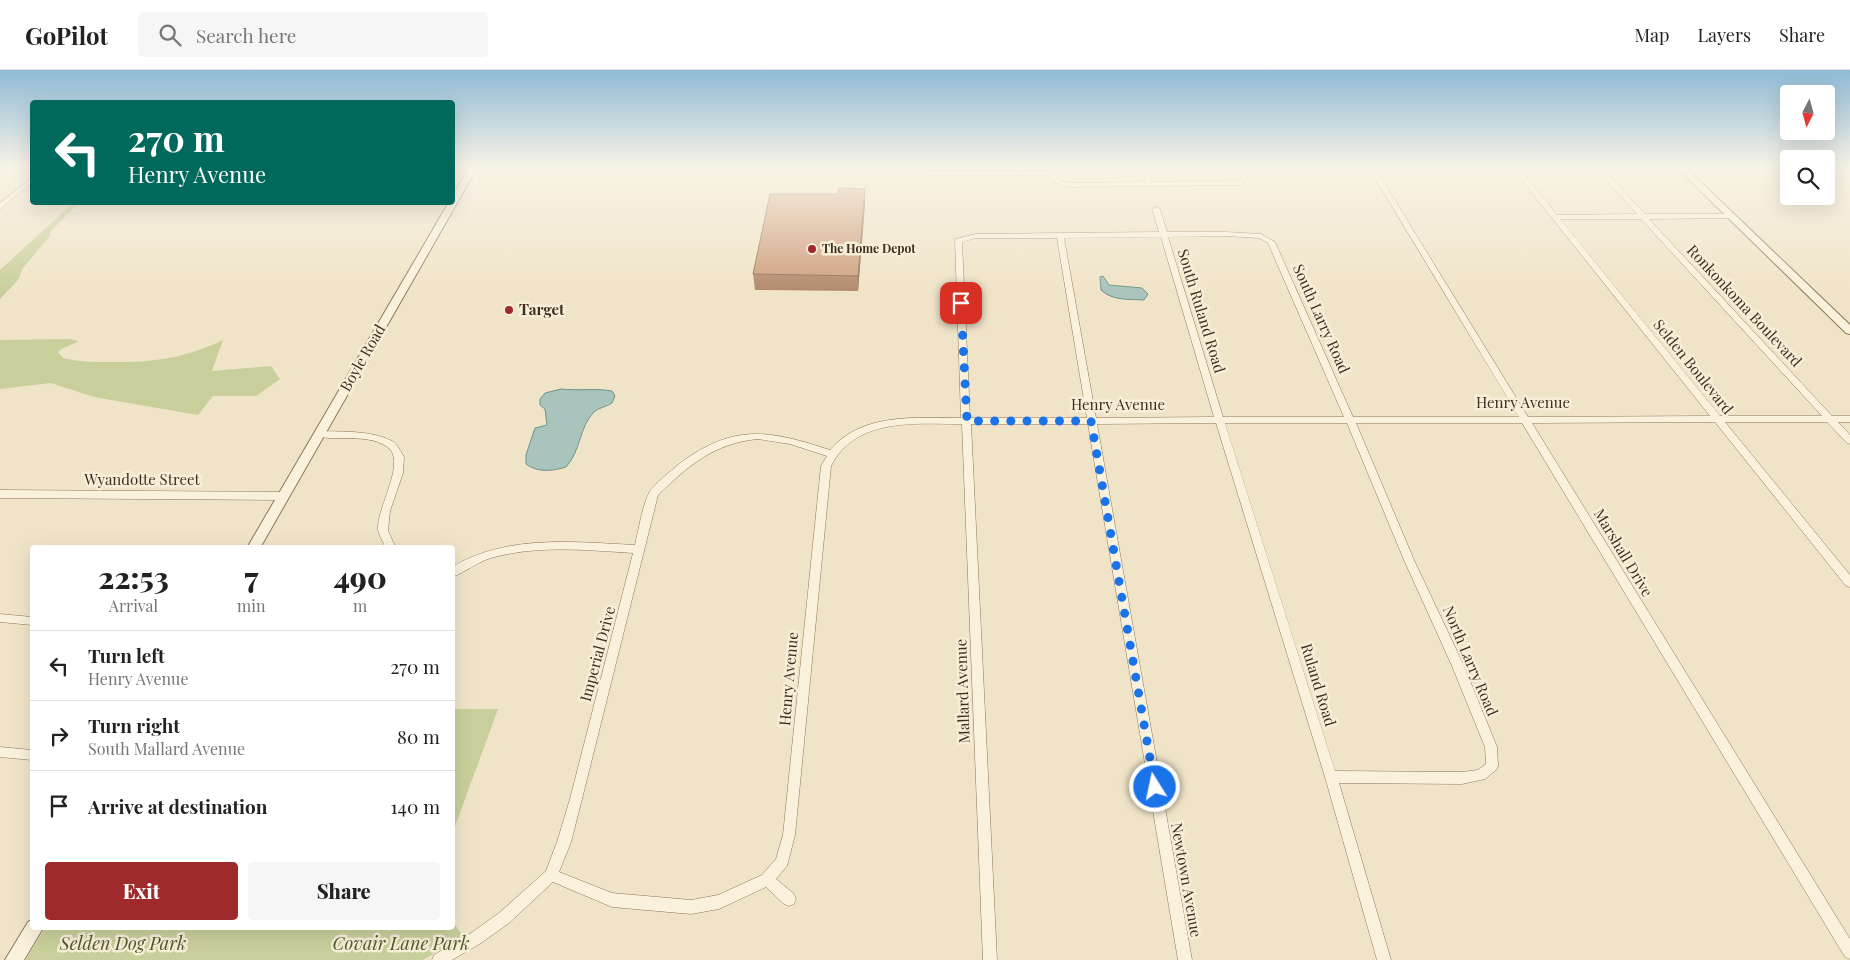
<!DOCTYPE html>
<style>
body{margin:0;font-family:"Playfair Display",serif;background:#f6f6f6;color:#222;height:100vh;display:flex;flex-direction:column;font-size:19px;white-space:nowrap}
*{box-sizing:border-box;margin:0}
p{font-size:16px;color:#767676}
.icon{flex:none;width:28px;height:28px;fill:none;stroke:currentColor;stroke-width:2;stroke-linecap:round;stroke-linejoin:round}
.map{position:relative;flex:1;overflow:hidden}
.sheet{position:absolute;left:30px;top:475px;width:425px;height:385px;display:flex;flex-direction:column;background:#fff;border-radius:5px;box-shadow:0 5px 20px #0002}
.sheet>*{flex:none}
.hud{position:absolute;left:30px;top:30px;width:425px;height:105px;border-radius:5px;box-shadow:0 5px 20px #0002;background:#00695c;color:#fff;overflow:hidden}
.needle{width:32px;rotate:186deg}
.tools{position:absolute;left:1780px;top:15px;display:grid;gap:10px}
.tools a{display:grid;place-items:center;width:55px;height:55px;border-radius:5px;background:#fff;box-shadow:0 5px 20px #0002;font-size:25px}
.pin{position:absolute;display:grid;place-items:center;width:42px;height:42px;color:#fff;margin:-21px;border-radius:10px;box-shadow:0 2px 8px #0006}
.me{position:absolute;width:55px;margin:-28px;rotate:350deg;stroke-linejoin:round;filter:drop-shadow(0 0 4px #0008)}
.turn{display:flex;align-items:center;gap:18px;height:105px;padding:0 15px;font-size:22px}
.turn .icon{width:65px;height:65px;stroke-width:2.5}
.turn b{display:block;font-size:35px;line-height:42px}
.eta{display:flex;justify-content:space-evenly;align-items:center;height:85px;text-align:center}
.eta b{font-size:30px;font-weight:800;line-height:35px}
.action{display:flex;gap:10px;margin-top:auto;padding:10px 15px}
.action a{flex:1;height:58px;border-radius:5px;background:#9e2a2b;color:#fff;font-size:20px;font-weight:800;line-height:58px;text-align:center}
.action a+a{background:#f6f6f6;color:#222}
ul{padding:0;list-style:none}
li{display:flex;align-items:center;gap:15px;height:70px;padding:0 15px;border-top:1px solid #e0e0e0}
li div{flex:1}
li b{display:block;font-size:19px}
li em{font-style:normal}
header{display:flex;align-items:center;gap:30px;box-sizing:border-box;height:70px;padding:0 25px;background:#fff;border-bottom:1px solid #e0e0e0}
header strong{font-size:24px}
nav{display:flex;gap:28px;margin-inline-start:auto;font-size:18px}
.search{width:350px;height:45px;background:#f6f6f6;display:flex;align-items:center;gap:12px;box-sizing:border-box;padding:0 18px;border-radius:5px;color:#767676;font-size:19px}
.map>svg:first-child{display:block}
.green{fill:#c9cf9b}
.water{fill:#a9c4bc;stroke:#6f938a}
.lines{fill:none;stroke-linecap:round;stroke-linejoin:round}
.minor-casing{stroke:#8d765c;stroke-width:1}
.tertiary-casing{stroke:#8d765c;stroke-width:2}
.minor{fill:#faf1dc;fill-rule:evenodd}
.tertiary{fill:#faf1dc;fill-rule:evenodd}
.wall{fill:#b2896c}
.shaded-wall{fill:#916f58}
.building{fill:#cf9f7d;stroke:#916f58}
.route{stroke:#1a73e8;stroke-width:9;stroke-dasharray:0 16.2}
.poi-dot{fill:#9e2a2b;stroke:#f7eed8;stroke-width:2}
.labels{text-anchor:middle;stroke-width:5;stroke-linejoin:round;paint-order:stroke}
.far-poi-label{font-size:12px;font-weight:bold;fill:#3d2e20;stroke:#f7eed8;text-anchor:start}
.street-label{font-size:15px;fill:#3d2e20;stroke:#f7eed8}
.poi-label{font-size:15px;font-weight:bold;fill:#3d2e20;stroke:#f7eed8;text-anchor:start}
.near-park-label{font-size:18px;font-style:italic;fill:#4d5a26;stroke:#f7eed8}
</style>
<header>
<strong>GoPilot</strong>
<div class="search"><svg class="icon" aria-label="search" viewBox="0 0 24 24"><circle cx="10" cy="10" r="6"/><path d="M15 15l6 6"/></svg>Search here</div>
<nav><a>Map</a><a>Layers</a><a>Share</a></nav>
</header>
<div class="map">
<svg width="1850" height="890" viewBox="0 0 1850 890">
<rect width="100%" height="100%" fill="#f0e4c8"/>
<path class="green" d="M 73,133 L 79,133 L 51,161 L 50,166 L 23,198 L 18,210 L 0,229 L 0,200 Z
M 70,269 L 78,271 C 72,276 64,276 58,282 L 63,288 C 78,292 94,292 109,292 C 152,293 185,288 223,270 L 212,301 L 271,296 L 280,309 L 256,326 L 213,326 L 198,345 L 94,327 L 51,313 L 0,319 L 0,270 Z
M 453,639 L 498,639 L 453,762 L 452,639 Z
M 453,852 L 463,866 L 423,890 L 26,890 L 45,858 L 452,858 Z"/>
<path class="water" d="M 1103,206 L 1109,215 L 1142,218 L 1148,224 L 1144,230 C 1129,229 1113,231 1101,220 L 1100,207 Z
M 561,319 C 578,321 595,318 612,321 L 615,326 L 612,333 C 606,337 598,338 594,342 C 579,357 581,381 566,397 C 553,401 538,403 526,394 L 526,385 L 535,358 L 547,355 L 545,339 L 540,335 L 540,329 L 545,323 Z"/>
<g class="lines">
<g class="minor-casing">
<path id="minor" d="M 1047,98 L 1053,98 L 1057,110 L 1070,113 L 1145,112 L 1141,98 L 1147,98 L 1152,112 L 1239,111 L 1241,109 L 1237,98 L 1243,98 L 1248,110 L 1240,115 L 1070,117 L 1052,112 L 1049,105 L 930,105 L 927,103 L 930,101 L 1047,101 Z
M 1369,98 L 1375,98 L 1528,347 L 1710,346 L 1512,98 L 1519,98 L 1557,145 L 1637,144 L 1595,98 L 1602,98 L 1645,144 L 1732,144 L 1736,146 L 1732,148 L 1649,149 L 1832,346 L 1850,346 L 1850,352 L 1838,352 L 1850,365 L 1850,374 L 1847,373 L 1827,352 L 1725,352 L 1850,505 L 1850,517 L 1846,516 L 1715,352 L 1532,353 L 1850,869 L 1850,889 L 1845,887 L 1522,353 L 1356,353 L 1414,490 L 1464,596 L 1497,677 L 1498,696 L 1496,700 L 1485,709 L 1462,714 L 1339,713 L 1391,890 L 1377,890 L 1325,707 L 1216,353 L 1097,354 L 1192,890 L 1178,890 L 1088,354 L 971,354 L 997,890 L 983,890 L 962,354 C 915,354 856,347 831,396 L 795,765 L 787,796 L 776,809 L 794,824 L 796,829 L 794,834 L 789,836 L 784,834 L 766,817 L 719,839 L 691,844 L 612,837 L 553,812 L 509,853 L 481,873 L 452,890 L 432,890 L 434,885 L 471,863 L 499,843 L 546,801 L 557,772 L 570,729 L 633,483 C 586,480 536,475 491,488 C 477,492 466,502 452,507 L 452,497 C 508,464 573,472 635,475 C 638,462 643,434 649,423 C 654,414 671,401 679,394 C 734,353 769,360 830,380 C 862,342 917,348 961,348 L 955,169 L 976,164 L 1159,162 L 1152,139 L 1156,137 L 1160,139 L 1167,162 L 1226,162 L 1261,164 L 1275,172 L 1353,347 L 1519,347 ZM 1560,149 L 1641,149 L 1822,346 L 1720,346 ZM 1226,166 L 1259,168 L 1268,173 L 1344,347 L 1223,347 L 1168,167 ZM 1161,167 L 1214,347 L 1096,348 L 1064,168 ZM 976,168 L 1057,168 L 1087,348 L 970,348 L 962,172 ZM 1225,353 L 1347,353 L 1404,490 L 1452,596 L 1485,677 L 1486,694 L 1478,700 L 1462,702 L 1335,701 ZM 758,369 L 790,374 L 827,386 L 821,396 L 783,765 L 776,789 L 762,805 L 718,825 L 691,830 L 612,823 L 559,802 L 571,772 L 582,729 L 658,425 C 688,396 714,373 758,369 Z
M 32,108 L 32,113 L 0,139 L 0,133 Z
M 320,361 C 343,362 370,360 392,371 C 397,374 401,382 404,387 L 403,403 L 390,441 L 388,461 L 396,478 L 386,478 C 383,472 379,465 378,460 C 376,438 409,389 386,376 C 365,363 339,372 317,366 L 315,364 L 317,362 Z
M 0,420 L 284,422 L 289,426 L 284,430 L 0,428 Z
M 0,544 L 32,547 L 32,555 L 0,552 Z
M 0,677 L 32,680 L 32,690 L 0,687 Z"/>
</g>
<g class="tertiary-casing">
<path id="tertiary" d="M 469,98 L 477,98 L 260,478 L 247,478 L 449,132 L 452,132 L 452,126 Z
M 1677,98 L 1686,98 L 1850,255 L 1850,264 L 1846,263 Z
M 32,850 L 32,858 L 43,858 L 24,890 L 5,890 L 28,852 Z"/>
</g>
<use href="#minor" class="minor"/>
<use href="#tertiary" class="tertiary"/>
</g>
<path class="wall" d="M 865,133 L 858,221 L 755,220 L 753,204 Z"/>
<path class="shaded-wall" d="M 865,119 L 865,133 L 858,221 L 858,206 Z"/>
<path class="building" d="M 839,118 L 865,119 L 858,206 L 753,204 L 770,124 L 838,124 Z"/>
<linearGradient id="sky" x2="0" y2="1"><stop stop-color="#8fbad6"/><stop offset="0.44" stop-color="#f8f3e6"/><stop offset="1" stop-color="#f8f3e6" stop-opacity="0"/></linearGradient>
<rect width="1850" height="222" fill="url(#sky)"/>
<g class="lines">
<path class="route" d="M 961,233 L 967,351 L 1091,351 L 1155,717"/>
</g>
<g class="poi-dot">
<circle cx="812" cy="179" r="5"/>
<circle cx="509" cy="240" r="5"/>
</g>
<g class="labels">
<g class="far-poi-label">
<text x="822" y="183">The Home Depot</text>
</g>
<g class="street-label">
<text transform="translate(1744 236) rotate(47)" y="5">Ronkonkoma Boulevard</text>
<text transform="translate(1201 241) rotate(73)" y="5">South Ruland Road</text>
<text transform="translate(1321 249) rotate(66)" y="5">South Larry Road</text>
<text transform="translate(363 288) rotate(-60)" y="5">Boyle Road</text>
<text transform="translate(1693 297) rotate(51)" y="5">Selden Boulevard</text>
<text x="1523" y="338">Henry Avenue</text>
<text x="1118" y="340">Henry Avenue</text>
<text x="142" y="415">Wyandotte Street</text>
<text transform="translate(1623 483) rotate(59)" y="5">Marshall Drive</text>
<text transform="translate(598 584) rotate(-75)" y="5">Imperial Drive</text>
<text transform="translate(1470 591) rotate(67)" y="5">North Larry Road</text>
<text transform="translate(789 609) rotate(-85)" y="5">Henry Avenue</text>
<text transform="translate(1318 615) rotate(73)" y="5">Ruland Road</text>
<text transform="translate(963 621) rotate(-92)" y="5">Mallard Avenue</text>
<text transform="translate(1186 810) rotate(80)" y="5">Newtown Avenue</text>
</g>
<g class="poi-label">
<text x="519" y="245">Target</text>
</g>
<g class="near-park-label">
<text x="123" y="880">Selden Dog Park</text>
<text x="401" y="880">Covair Lane Park</text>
</g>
</g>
</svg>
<div class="tools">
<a><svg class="needle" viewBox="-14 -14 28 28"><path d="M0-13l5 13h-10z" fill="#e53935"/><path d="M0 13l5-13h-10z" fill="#767676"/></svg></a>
<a><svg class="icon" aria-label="search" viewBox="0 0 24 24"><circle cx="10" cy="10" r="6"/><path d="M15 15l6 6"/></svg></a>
</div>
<div class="pin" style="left:961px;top:233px;background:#d93025"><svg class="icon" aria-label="arrive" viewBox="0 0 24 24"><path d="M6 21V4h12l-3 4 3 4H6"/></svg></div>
<svg class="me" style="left:1155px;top:717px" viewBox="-20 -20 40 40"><circle r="17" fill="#1a73e8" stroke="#fff" stroke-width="3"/><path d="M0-11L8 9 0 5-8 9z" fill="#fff"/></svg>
<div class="hud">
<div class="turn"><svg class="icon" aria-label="left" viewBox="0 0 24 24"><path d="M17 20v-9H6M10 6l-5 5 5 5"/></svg><div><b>270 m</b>Henry Avenue</div></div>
</div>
<section class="sheet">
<div class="eta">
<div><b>22:53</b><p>Arrival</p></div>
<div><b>7</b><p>min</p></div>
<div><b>490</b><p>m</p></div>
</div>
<ul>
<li><svg class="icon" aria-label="left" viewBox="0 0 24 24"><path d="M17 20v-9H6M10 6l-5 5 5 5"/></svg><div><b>Turn left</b><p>Henry Avenue</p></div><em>270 m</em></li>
<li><svg class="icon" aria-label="right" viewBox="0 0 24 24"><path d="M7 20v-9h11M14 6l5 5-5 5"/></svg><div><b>Turn right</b><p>South Mallard Avenue</p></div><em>80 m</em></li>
<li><svg class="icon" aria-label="arrive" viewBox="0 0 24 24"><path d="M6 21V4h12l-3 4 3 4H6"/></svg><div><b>Arrive at destination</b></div><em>140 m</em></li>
</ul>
<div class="action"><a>Exit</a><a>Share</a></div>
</section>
</div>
